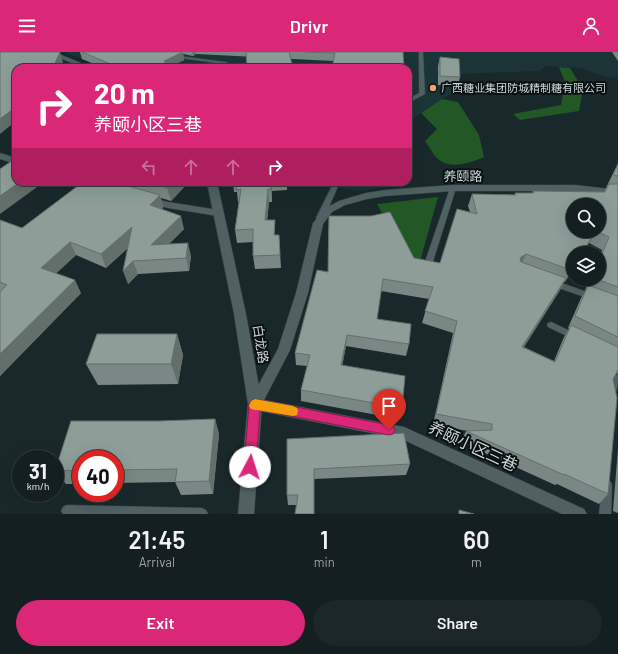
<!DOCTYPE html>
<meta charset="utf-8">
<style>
body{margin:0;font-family:Barlow,"Noto Sans SC",sans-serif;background:#1c2729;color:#f1f3f6;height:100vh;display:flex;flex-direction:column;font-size:15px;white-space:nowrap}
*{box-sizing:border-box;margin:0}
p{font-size:13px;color:#9da2a5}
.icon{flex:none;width:22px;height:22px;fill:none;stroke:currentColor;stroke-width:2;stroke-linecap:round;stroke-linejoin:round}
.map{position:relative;height:462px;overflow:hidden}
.sheet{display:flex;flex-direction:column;background:#131f20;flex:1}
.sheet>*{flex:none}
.top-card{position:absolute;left:12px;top:12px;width:400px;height:122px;border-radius:12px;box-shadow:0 4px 16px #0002,0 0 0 1px #323d3e;background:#db2777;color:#fff;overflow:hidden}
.controls{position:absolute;left:566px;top:146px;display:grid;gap:8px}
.controls a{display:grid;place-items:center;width:40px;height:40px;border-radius:50%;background:#131f20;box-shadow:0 4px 16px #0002,0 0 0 1px #323d3e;font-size:20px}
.speed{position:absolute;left:12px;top:398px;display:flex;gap:8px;font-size:20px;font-weight:700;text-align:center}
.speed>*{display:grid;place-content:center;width:52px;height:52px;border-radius:50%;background:#131f20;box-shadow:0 4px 16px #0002,0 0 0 1px #323d3e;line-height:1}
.speed small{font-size:10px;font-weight:400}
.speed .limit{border:6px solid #d22;background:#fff;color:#111}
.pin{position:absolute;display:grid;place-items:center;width:34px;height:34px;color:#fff;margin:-41px -17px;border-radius:50% 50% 50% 0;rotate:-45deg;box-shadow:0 0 4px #0007}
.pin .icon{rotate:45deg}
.me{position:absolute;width:44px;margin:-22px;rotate:5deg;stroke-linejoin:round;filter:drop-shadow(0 0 3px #0008)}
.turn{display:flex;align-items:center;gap:14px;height:84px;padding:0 16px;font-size:18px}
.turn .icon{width:52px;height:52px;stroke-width:2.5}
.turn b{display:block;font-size:28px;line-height:34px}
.lanes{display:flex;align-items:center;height:38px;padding:0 16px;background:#0003;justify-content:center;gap:20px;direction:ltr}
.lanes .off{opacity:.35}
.eta{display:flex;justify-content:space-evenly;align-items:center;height:68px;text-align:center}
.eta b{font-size:24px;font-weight:600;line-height:28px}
.cta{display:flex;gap:8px;margin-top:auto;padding:8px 16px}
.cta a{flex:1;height:46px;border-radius:24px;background:#db2777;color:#fff;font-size:16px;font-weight:600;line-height:46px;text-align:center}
.cta a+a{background:#1c2729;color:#f1f3f6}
header{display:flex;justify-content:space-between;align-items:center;height:52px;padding:0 16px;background:#db2777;color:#fff;font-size:18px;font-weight:600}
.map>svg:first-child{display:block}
.built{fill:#1b3438}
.green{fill:#225825}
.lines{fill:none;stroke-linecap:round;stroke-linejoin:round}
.service-casing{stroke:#394547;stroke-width:1}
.minor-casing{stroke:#394547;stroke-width:1}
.tertiary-casing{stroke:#394547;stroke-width:1}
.service{fill:#4f6163;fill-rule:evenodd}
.minor{fill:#4f6163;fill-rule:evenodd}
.tertiary{fill:#4f6163;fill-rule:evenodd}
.wall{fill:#798884;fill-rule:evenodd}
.shaded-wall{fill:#636f6b}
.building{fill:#8d9e99;stroke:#636f6b}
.route{fill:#db2777;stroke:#8e194d}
.slow{fill:#f59e0b}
.poi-dot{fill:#efa377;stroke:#091011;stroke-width:1.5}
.labels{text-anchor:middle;stroke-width:4;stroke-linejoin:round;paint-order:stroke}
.far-poi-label{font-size:11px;fill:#ced8d9;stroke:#091011;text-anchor:start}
.street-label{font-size:13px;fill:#ced8d9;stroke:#091011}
.near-street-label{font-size:16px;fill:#ced8d9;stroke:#091011}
</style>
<header><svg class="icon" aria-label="menu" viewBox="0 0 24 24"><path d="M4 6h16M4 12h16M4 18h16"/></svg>Drivr<svg class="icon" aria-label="person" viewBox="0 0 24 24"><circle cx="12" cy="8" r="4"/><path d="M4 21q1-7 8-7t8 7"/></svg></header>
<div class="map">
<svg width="618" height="462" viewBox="0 0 618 462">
<rect width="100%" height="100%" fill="#19292b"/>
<path class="built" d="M 64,0 L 618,0 L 618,27 L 602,24 L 581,16 L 545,14 L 540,19 L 458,22 L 458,37 L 421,61 L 408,72 L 408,16 L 104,16 Z
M 287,130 L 388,130 L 390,134 L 359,139 L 323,133 Z"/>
<path class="green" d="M 559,15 L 570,16 L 583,37 L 579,59 L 520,68 L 513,62 L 561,53 L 565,30 Z
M 442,47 L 458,50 L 479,83 L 484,105 C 470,111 451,118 438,107 C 433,103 429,94 425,89 L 437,77 L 421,61 Z
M 438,145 L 419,213 L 412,212 L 377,152 Z"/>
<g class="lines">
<g class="service-casing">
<path id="service" d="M 419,0 L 423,0 L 425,42 L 408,51 L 408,47 L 419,41 Z
M 171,3 L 226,10 L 228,11 L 227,16 L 223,16 L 223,12 L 173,5 L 171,4 Z
M 334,130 L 340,130 L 324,166 L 323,168 L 317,168 L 316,166 Z
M 453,134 L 456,136 L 431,216 L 427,219 L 424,218 L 423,216 L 450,136 Z
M 553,228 L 596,243 L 597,245 L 596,247 L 593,248 L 550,233 L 549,231 L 550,229 Z
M 551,270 L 579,283 L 580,285 L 579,287 L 576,289 L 573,287 L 548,275 L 547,273 L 548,271 Z
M 618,322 C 618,330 618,337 614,344 L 611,345 L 608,344 L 606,339 L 615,323 Z
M 607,429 L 611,430 L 612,434 L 611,462 L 599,462 L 602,434 L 603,430 Z
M 67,453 L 202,456 L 206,458 L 208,462 L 63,462 L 61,459 L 63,455 Z"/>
</g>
<g class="minor-casing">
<path id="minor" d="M 0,101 L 16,106 L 16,112 L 0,107 Z
M 453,133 L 575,133 L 618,138 L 618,144 L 575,139 L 453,139 L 385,144 L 367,147 L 345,153 L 332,160 L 323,172 L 308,241 L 290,298 L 264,348 L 404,375 L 584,457 L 587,462 L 562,462 L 402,387 L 255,358 L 250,356 L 248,352 L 278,297 L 296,241 L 313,171 L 326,156 L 339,149 L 366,141 L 385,138 Z
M 148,145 L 168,150 L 218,158 L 223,161 L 218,164 L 168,156 L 145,150 L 143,148 Z"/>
</g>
<g class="tertiary-casing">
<path id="tertiary" d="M 45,0 L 54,0 L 93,16 L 84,16 Z
M 207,130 L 217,130 L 246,262 L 262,352 L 254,462 L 238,462 L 248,352 L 234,262 Z"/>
</g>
<use href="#service" class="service"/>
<use href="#minor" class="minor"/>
<use href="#tertiary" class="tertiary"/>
</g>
<path class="wall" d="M 80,0 L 403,0 L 333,9 L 196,2 L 193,4 L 183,2 L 184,8 L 169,15 L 170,16 L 104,16 L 82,7 Z
M 612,0 L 618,0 L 618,9 Z
M 440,5 L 460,25 L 458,34 L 438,33 L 438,14 Z
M 618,111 L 618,321 L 616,322 L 613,327 L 608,442 L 599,452 L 557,432 L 555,433 L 461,390 L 466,379 L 468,379 L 433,373 L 453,281 L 422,271 L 429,247 L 381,239 L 377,267 L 409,292 L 406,304 L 346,294 L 342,314 L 402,356 L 399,367 L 301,349 L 301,338 L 307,314 L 296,313 L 295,301 L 328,220 L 329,164 L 414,206 L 440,211 L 470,160 L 468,154 L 472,142 L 514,143 L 515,141 L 532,141 L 533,139 L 604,140 ZM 589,191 L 602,198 L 599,205 L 599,227 L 590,227 L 585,238 L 586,238 L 581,246 L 568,276 L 569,277 L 564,285 L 554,309 L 524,295 L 560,238 L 564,230 L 565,230 Z
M 83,130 L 189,130 L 171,149 L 161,146 L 163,156 L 162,157 L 184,177 L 169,192 L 191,204 L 189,219 L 138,222 L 128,232 L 128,196 L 106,216 L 76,203 L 56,221 L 81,241 L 0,324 L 0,168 L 22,176 Z
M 233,130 L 304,130 L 304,132 L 287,130 L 287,138 L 272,139 L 272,150 L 269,150 L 267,168 L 275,181 L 275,183 L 279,183 L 281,216 L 255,217 L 253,204 L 253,190 L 237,191 L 235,178 L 239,150 L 238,150 L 237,140 L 234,140 Z
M 177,282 L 183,303 L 178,332 L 98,333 L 86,312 Z
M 215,367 L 219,382 L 213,442 L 181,443 L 175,430 L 115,431 L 115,407 L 81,407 L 81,432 L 66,432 L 55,419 L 71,369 L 160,369 Z
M 287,387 L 410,412 L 406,423 L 314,427 L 296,453 L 288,453 L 287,443 Z
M 618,396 L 618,461 L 613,459 Z"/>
<path class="shaded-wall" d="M 60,0 L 63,10 L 61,16 L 53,16 Z
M 183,0 L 184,8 L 168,16 L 164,9 Z
M 192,0 L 196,0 L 196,2 L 193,4 Z
M 16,55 L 16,69 L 0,82 L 0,67 Z
M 20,130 L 44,130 L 0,162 L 0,144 Z
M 173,130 L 189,130 L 171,149 L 167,136 Z
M 271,130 L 272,130 L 272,150 L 271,137 Z
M 268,137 L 269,150 L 266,181 L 265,168 Z
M 160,143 L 163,156 L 154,166 L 150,153 Z
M 181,164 L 184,177 L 154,206 L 151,193 Z
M 275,168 L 275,196 L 274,183 Z
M 132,175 L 136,188 L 106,216 L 101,202 Z
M 596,179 L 583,201 L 582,201 Z
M 70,190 L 76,203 L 48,229 L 41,216 Z
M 188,191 L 191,204 L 189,219 L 186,206 Z
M 526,202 L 520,215 L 520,206 Z
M 133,209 L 138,222 L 128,232 L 123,219 Z
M 573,215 L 573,217 L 565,230 L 571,218 Z
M 566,226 L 560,238 L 517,306 L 522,295 Z
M 75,228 L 81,241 L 0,324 L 0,302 Z
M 177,282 L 183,303 L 178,332 L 171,312 Z
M 347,283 L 346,294 L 340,325 L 341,313 Z
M 215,367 L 219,382 L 213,442 L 209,429 Z"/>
<path class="building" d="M 0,0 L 60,0 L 53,16 L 16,16 L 16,55 L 0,67 Z
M 82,0 L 183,0 L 164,9 L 170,16 L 120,16 Z
M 246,0 L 289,0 L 293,16 L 247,16 Z
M 305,0 L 403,0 L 404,16 L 332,16 L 335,1 Z
M 440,5 L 459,7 L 460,25 L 440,24 Z
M 16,106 L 16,130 L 20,130 L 0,144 L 0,117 Z
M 618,112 L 618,124 L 613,123 Z
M 83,130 L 114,130 L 160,143 L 150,153 L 181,164 L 151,193 L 188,191 L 186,206 L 133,209 L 123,219 L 132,175 L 101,202 L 70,190 L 41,216 L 75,228 L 0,302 L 0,240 L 7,233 L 0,230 L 0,168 L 22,176 Z
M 147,130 L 173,130 L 167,136 Z
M 237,130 L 271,130 L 271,137 L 268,137 L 265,168 L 275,168 L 274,183 L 279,183 L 280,203 L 253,204 L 253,177 L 235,178 L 241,137 L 236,138 Z
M 609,132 L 618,132 L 618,235 L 596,227 L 599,227 L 599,209 L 609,185 L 596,179 L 599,179 L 599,153 L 573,153 L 573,179 L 596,179 L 582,201 L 573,201 L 573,215 L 571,218 L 526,202 L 520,206 L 521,210 L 566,226 L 522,295 L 555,310 L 571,273 L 618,295 L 618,318 L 613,327 L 617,346 L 608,442 L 564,422 L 564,423 L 466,379 L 492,378 L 492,372 L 436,362 L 457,269 L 425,259 L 433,235 L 383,227 L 377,267 L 411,272 L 409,292 L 347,283 L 341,313 L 405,324 L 402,356 L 301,338 L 310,303 L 295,301 L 317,218 L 328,220 L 329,164 L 371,164 L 390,160 L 414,206 L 440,211 L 457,157 L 477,162 L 472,142 L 516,143 L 515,141 L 534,141 L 533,139 L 605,140 Z
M 588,233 L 618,244 L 618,285 L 575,264 Z
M 97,282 L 177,282 L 171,312 L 86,312 Z
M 215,367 L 209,429 L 175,430 L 177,417 L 115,418 L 115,407 L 81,407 L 81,418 L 55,419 L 71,369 L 160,369 Z
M 404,381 L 410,412 L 314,417 L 314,462 L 295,462 L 298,443 L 287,443 L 287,387 Z
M 459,458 L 474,462 L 459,462 Z"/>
<path class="route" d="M 255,347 L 389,373 L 393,374 L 395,378 L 393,382 L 389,383 L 260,358 L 256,415 L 254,419 L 250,421 L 245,419 L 244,415 L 249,352 L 251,349 Z"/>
<path class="slow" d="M 255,347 L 293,354 L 297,356 L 298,359 L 297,363 L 293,364 L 257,358 L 255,358 L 251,357 L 249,354 L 251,349 Z"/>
<circle class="poi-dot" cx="433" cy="36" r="4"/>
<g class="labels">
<g class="far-poi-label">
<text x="441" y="40">广西糖业集团防城精制糖有限公司</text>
</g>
<g class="street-label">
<text transform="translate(463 124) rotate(-1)" y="5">养颐路</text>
<text transform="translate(261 292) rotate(81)" y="5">白龙路</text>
</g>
<g class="near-street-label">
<text transform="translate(473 394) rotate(25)" y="6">养颐小区三巷</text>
</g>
</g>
</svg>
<div class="controls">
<a><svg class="icon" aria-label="search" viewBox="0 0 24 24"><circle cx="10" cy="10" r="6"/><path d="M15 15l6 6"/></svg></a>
<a><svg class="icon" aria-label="layers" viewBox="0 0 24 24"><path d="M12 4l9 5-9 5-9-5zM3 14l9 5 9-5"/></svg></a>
</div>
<div class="speed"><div>31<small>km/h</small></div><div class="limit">40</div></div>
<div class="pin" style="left:389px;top:378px;background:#d93025"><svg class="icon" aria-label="arrive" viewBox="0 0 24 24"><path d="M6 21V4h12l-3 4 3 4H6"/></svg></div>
<svg class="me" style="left:250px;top:415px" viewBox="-20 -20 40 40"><circle r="19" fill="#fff"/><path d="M0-13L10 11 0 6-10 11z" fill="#db2777"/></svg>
<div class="top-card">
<div class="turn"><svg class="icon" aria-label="right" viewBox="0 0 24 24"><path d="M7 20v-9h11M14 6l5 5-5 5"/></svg><div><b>20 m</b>养颐小区三巷</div></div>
<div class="lanes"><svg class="icon off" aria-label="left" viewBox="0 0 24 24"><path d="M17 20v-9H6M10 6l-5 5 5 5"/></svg><svg class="icon off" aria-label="ahead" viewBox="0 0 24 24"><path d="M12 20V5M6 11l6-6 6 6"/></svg><svg class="icon off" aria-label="ahead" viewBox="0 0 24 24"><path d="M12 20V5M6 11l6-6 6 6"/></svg><svg class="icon" aria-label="right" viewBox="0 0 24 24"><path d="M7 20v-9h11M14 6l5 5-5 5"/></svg></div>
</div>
</div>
<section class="sheet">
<div class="eta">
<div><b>21:45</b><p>Arrival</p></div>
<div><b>1</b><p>min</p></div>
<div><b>60</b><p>m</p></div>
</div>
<div class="cta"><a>Exit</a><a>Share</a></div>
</section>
